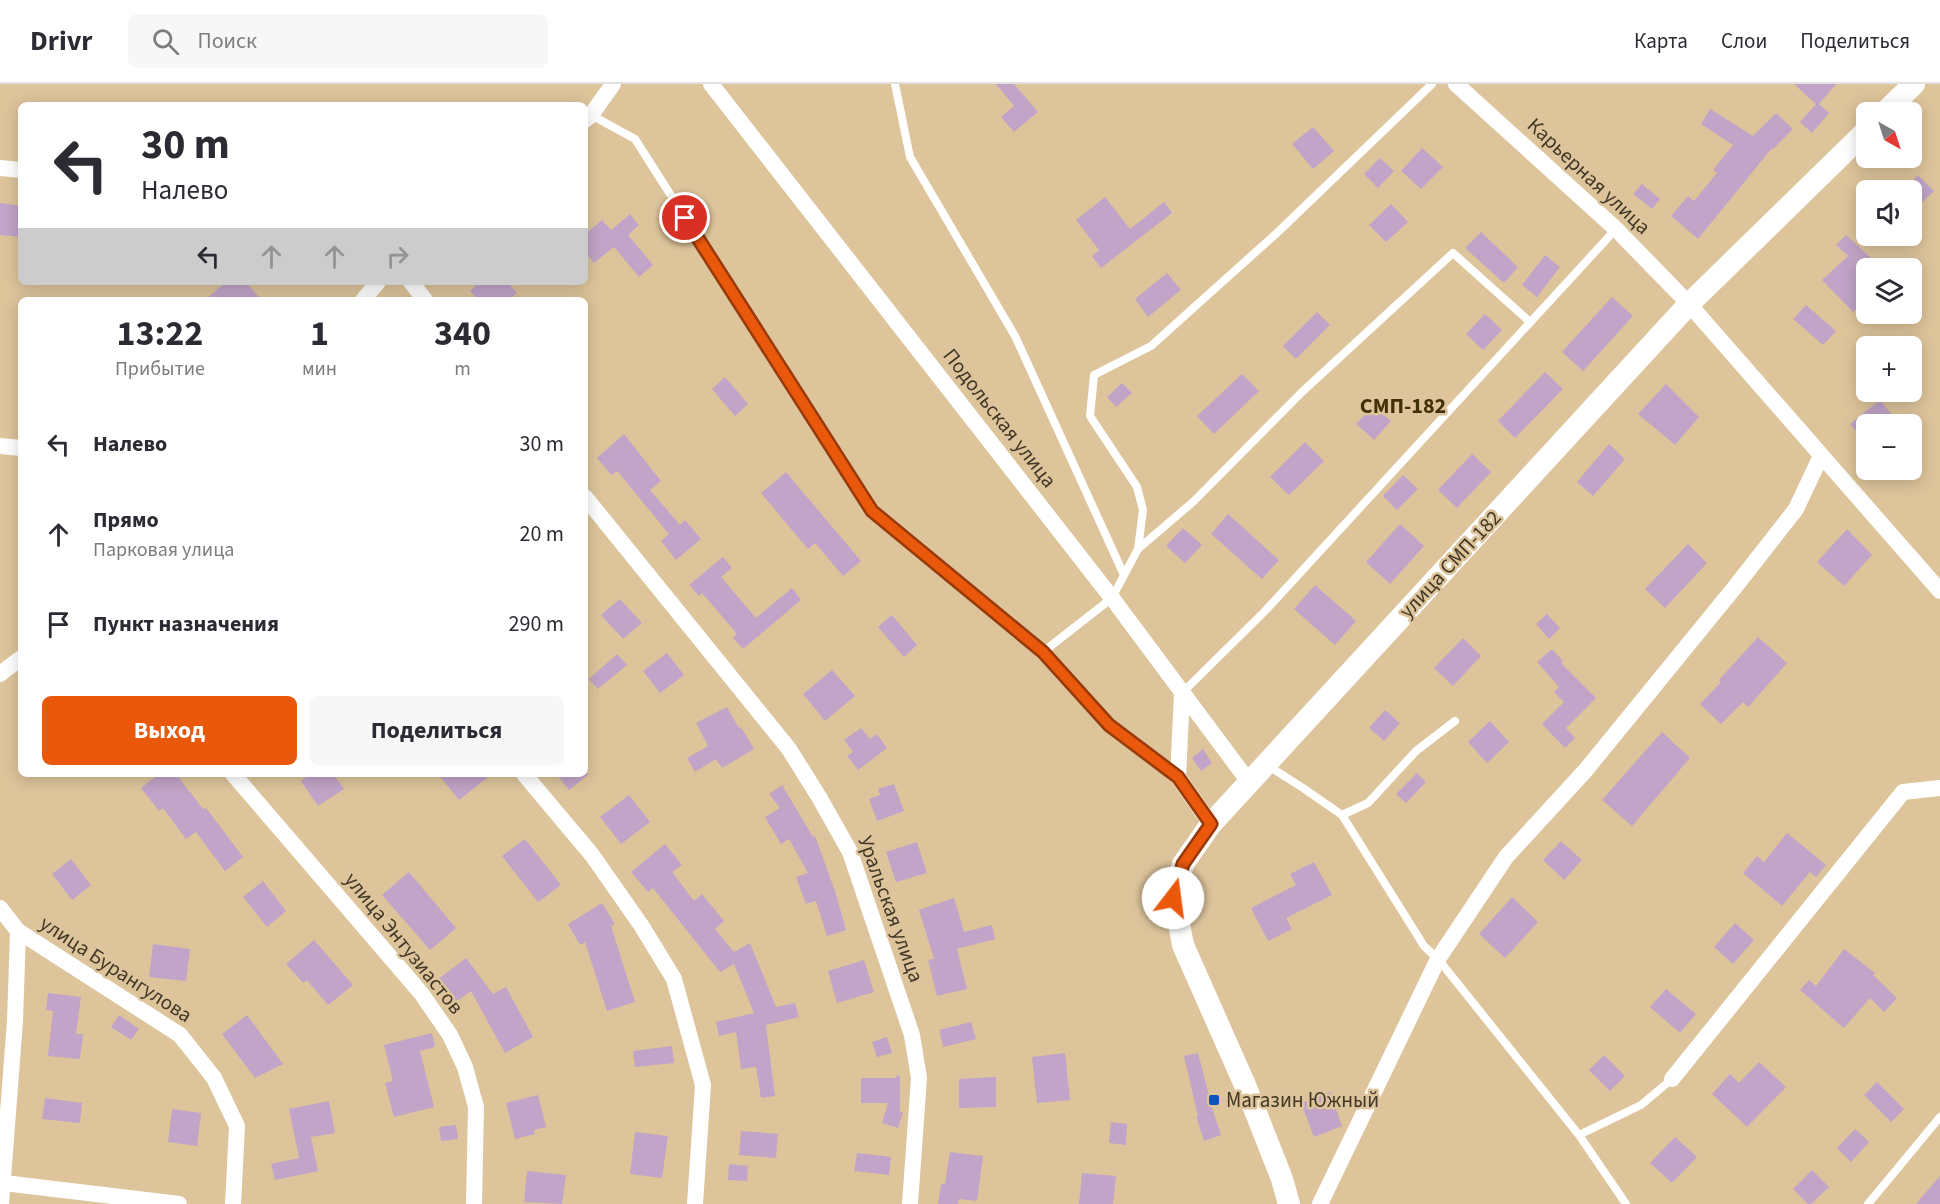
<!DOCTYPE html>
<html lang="ru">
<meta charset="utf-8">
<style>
body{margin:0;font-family:"Source Sans 3",sans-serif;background:#f7f7f7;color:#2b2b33;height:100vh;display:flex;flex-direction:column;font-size:22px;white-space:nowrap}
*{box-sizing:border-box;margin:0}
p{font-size:20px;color:#7c7c81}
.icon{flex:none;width:33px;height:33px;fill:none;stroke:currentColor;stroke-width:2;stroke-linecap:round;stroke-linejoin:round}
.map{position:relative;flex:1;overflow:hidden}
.details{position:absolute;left:18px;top:213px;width:570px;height:480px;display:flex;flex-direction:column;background:#fff;border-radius:9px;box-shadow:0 3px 15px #0003}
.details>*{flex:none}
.banner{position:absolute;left:18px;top:18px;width:570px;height:183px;border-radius:9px;box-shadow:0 3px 15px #0003;background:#fff;color:#2b2b33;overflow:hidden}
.needle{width:39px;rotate:141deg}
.fabs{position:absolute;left:1856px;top:18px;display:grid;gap:12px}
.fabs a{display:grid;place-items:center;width:66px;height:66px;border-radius:9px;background:#fff;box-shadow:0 3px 15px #0003;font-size:30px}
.pin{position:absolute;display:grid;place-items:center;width:51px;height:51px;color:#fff;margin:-26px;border:3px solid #fff;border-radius:50%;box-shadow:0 2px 6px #0007}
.me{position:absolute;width:66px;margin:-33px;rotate:15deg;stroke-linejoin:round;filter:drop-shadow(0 0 4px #0008)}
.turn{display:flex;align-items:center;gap:21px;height:126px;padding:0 24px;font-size:27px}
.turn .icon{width:78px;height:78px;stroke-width:2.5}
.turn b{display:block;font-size:42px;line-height:51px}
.lanes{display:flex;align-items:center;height:57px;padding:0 24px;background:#0003;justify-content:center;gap:30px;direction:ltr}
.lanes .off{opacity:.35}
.eta{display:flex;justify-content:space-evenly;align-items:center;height:102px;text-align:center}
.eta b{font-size:36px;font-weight:700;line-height:42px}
.primary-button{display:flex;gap:12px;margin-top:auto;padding:12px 24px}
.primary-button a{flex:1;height:69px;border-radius:9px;background:#ea580c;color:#fff;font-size:24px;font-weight:700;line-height:69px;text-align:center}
.primary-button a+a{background:#f7f7f7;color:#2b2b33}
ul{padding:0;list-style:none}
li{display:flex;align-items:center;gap:18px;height:90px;padding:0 24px}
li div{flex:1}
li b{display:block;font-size:22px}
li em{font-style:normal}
header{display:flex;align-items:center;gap:36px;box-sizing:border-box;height:84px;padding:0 30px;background:#fff;border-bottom:2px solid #e1e1e2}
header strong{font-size:28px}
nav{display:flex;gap:33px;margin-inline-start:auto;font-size:21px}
.search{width:420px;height:54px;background:#f7f7f7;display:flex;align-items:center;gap:15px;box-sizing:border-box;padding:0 21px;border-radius:9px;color:#7c7c81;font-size:22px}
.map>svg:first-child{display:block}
.building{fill:#c1a4c8}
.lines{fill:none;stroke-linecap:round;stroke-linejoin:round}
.lane{stroke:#fff;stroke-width:8}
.street{stroke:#fff;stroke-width:16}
.secondary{stroke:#fff;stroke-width:22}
.route-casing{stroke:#983908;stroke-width:15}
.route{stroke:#ea580c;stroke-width:10}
.poi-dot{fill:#0a54be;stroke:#ddc49b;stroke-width:2}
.labels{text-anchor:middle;stroke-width:5;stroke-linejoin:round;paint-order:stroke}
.street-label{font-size:21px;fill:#423827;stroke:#ddc49b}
.poi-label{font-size:21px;fill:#423827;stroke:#ddc49b;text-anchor:start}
.neighbourhood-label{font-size:22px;font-weight:bold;fill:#432f06;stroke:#ddc49b}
</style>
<header>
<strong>Drivr</strong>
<div class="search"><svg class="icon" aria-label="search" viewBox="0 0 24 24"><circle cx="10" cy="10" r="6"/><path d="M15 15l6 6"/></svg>Поиск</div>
<nav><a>Карта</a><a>Слои</a><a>Поделиться</a></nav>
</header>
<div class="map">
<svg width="1940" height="1120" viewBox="0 0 1940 1120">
<rect width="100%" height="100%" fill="#ddc49b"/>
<path class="building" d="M 996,0 L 1014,0 L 1038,28 L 1014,48 L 1001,33 L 1014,22 Z
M 1794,0 L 1836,0 L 1819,20 L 1829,29 L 1812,49 L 1800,38 L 1816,20 Z
M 1710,25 L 1753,52 L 1776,29 L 1793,45 L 1773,65 L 1772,64 L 1698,155 L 1671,132 L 1688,112 L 1694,117 L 1717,89 L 1713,86 L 1733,61 L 1701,40 Z
M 1313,43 L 1334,67 L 1313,85 L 1292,60 Z
M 1422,64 L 1443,83 L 1421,105 L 1401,87 Z
M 1380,74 L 1394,87 L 1378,104 L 1364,90 Z
M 1918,91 L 1934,107 L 1911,129 L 1911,106 L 1903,106 Z
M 1642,100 L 1660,115 L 1652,125 L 1633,110 Z
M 1105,113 L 1130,145 L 1164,118 L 1172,129 L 1101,184 L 1092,172 L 1099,166 L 1076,136 Z
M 0,119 L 21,122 L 21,153 L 0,151 Z
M 1391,120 L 1408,138 L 1386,158 L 1369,141 Z
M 630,130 L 639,141 L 628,151 L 653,181 L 639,193 L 614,163 L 594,179 L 585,168 L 585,150 L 602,136 L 611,146 Z
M 1481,148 L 1518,183 L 1504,199 L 1465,164 Z
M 1846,151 L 1882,184 L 1866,184 L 1866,215 L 1853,228 L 1822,196 L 1848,172 L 1836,161 Z
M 1545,171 L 1560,183 L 1537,213 L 1522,201 Z
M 1167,189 L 1181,206 L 1148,233 L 1135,215 Z
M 226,198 L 246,198 L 261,216 L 205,216 Z
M 479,198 L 507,198 L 517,209 L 509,216 L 479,216 L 470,207 Z
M 1612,213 L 1633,232 L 1583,287 L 1562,268 Z
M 1806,221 L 1836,247 L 1823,261 L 1793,235 Z
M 1317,228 L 1330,241 L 1296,275 L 1283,262 Z
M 1485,230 L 1502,246 L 1483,266 L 1466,250 Z
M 1545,288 L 1563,305 L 1515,354 L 1498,337 Z
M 1242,290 L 1259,307 L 1214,350 L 1197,332 Z
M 725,293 L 748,320 L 735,332 L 712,305 Z
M 1122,299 L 1132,309 L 1116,323 L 1107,313 Z
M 1666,300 L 1699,333 L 1675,361 L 1638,330 Z
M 1880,316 L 1892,331 L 1881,340 L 1866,340 L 1866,359 L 1850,340 Z
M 1373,322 L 1391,337 L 1374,356 L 1356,340 Z
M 624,350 L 661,397 L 650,406 L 680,441 L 685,436 L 701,455 L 676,476 L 661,457 L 669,450 L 617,387 L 611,391 L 597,374 Z
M 1305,358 L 1324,377 L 1289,411 L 1270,393 Z
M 1609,360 L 1625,375 L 1593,412 L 1577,398 Z
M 1472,370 L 1491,388 L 1457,424 L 1438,406 Z
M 786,388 L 861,477 L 843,492 L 815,459 L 808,465 L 761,409 Z
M 1403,391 L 1418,405 L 1397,426 L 1383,412 Z
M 1228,430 L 1279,476 L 1262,495 L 1211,450 Z
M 1400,440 L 1424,462 L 1390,500 L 1366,478 Z
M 1183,444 L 1202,461 L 1185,479 L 1166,462 Z
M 1847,445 L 1872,471 L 1844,502 L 1817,478 Z
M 1688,460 L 1707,479 L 1665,524 L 1645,505 Z
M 723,473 L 732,484 L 721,493 L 756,534 L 792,504 L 801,516 L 743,565 L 733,554 L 737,550 L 702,509 L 699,512 L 689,501 Z
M 1315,501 L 1356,537 L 1335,561 L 1294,525 Z
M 620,515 L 642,539 L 623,555 L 601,531 Z
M 1547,530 L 1560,544 L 1549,555 L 1536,540 Z
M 892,531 L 917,561 L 904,573 L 878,543 Z
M 1758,553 L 1787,579 L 1748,623 L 1743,618 L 1721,640 L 1700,620 L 1721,598 L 1719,596 Z
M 1463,554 L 1481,572 L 1453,602 L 1434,584 Z
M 1552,565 L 1563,577 L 1561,579 L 1596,614 L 1566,644 L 1575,654 L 1565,664 L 1542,640 L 1564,618 L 1554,608 L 1559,603 L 1537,578 Z
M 667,569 L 684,591 L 660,609 L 643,587 Z
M 617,570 L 627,581 L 598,605 L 589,595 Z
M 832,586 L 855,612 L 825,637 L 803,610 Z
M 727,623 L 739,644 L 741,643 L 754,665 L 722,684 L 716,675 L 695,688 L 687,674 L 708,662 L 696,639 Z
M 1385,626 L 1400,639 L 1384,657 L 1369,644 Z
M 1490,637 L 1509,658 L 1487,679 L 1468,658 Z
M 861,644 L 870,655 L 877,650 L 887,664 L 858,686 L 847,672 L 853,668 L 844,656 Z
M 1662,648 L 1690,674 L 1632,742 L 1602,716 Z
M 1203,665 L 1212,679 L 1201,687 L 1192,674 Z
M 1417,689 L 1426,698 L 1406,719 L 1396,710 Z
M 159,690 L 176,690 L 203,725 L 206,724 L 243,773 L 225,787 L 196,748 L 186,755 L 163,724 L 159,727 L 141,704 Z
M 310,690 L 333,690 L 344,705 L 318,722 L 301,697 Z
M 438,690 L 492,690 L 459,716 Z
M 556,690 L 589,690 L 569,706 Z
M 894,700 L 904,727 L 877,737 L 869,715 L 880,711 L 878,705 Z
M 782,701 L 813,753 L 815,752 L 836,810 L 846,846 L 827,852 L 816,817 L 806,820 L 796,793 L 808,789 L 789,755 L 781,760 L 765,733 L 780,724 L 769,710 Z
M 629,711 L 650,738 L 621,760 L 600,733 Z
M 1787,749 L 1826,781 L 1816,793 L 1810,788 L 1782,822 L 1743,789 L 1757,772 L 1764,778 Z
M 525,755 L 561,801 L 538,818 L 502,772 Z
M 1561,757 L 1582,776 L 1564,796 L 1543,776 Z
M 917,758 L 927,789 L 896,798 L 886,768 Z
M 665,760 L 682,781 L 672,788 L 694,817 L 702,810 L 724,837 L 715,845 L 734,868 L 750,859 L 776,923 L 795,919 L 799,933 L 766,941 L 775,1012 L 761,1014 L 756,983 L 741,985 L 736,948 L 719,952 L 716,938 L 754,929 L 734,880 L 720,888 L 653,804 L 648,808 L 631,788 Z
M 71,775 L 91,801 L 72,816 L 52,790 Z
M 1314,778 L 1332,811 L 1286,834 L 1292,845 L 1268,857 L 1251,824 L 1296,801 L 1290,790 Z
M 409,788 L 456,844 L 430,866 L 382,811 Z
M 263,797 L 286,827 L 267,843 L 243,813 Z
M 1512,813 L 1538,838 L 1505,874 L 1479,850 Z
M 954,814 L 964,848 L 992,841 L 995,855 L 957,865 L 967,905 L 937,912 L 928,876 L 934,875 L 919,826 Z
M 602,819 L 615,840 L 611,842 L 635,918 L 607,927 L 585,858 L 580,861 L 568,840 Z
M 1735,839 L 1754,856 L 1733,880 L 1714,863 Z
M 314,856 L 353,901 L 328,921 L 307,896 L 303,899 L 286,880 Z
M 153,860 L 190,865 L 186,897 L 149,893 Z
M 1844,865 L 1875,889 L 1873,891 L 1897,914 L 1884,928 L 1870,914 L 1844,944 L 1800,906 L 1809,896 L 1816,902 Z
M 466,874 L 493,910 L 506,903 L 533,953 L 505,969 L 471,907 L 454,919 L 437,896 Z
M 864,876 L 874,908 L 837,919 L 828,887 Z
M 1666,905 L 1696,930 L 1680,949 L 1650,923 Z
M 48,909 L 81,913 L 76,950 L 83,950 L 80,975 L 48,972 L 53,927 L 46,926 Z
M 119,931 L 139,945 L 131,956 L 111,943 Z
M 247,931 L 283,980 L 255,994 L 222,950 Z
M 971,938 L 976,955 L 943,963 L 939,946 Z
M 432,949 L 435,963 L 420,967 L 434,1023 L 394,1033 L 385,999 L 393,997 L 384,961 Z
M 887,953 L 892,969 L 877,973 L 872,958 Z
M 672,962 L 674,979 L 635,983 L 633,967 Z
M 1065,969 L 1070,1016 L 1037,1019 L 1032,973 Z
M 1198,969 L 1213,1027 L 1221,1051 L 1204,1057 L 1196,1032 L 1198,1032 L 1184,972 Z
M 1604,971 L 1625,992 L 1610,1007 L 1589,986 Z
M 1759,978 L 1786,1003 L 1747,1043 L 1712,1010 L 1730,990 L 1739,999 Z
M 897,991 L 900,992 L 900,1028 L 903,1028 L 898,1044 L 882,1039 L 888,1019 L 861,1019 L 861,994 L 896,994 Z
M 996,993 L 996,1023 L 959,1024 L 959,995 Z
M 1877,998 L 1904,1025 L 1891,1038 L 1864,1011 Z
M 1330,1008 L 1342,1042 L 1314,1053 L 1301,1019 Z
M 538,1011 L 546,1043 L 534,1046 L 535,1050 L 515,1055 L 506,1019 Z
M 45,1014 L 82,1019 L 80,1039 L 42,1035 Z
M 329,1017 L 335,1049 L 311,1053 L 318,1087 L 275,1096 L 271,1080 L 299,1074 L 289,1025 Z
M 172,1025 L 201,1029 L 197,1062 L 168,1058 Z
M 1111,1038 L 1127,1040 L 1126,1061 L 1109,1059 Z
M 456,1041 L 458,1055 L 441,1057 L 439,1043 Z
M 1855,1045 L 1869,1058 L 1851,1078 L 1837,1064 Z
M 741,1047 L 778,1050 L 776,1074 L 739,1071 Z
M 635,1048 L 668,1052 L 662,1094 L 630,1090 Z
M 1675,1053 L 1697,1073 L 1672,1099 L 1650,1079 Z
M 950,1068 L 983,1072 L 977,1117 L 959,1115 L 958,1120 L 938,1120 L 941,1100 L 945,1100 Z
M 857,1069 L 891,1073 L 889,1091 L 854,1087 Z
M 729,1080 L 748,1082 L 747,1097 L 728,1096 Z
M 1812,1086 L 1829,1103 L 1811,1120 L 1808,1120 L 1793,1105 Z
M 527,1087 L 566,1091 L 562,1120 L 524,1118 Z
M 1082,1089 L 1116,1092 L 1113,1120 L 1079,1120 Z
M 1940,1092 L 1940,1120 L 1916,1120 Z"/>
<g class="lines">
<path class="lane" d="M 895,0 L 910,73 L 1015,252 L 1124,491
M 591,31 L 635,55 L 872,427 L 1043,568 L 1109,641 L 1178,693
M 1138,465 L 1194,417 L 1302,308 L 1453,169 L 1530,238
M 1043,568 L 1112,514 L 1138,465 L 1143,426 L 1137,403 L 1090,332 L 1094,291 L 1151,262 L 1279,147 L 1432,0
M 1182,609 L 1265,527 L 1616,145
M 1267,681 L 1303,704 L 1342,731 L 1424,862 L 1438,875 L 1579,1051 L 1626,1120
M 1342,731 L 1368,719 L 1416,667 L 1455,637
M 1579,1051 L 1641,1021 L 1672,995
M 1868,1120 L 1940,1033"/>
<path class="street" d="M 711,0 L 1112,514 L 1249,698
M 1456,0 L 1616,145 L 1689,220 L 1940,507
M 585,36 L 591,31 L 613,0
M 0,84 L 21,86
M 411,198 L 425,216
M 363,216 L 378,198
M 0,362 L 21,364
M 585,413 L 789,665 L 819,713 L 850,768 L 912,951 L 919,994 L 910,1120
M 0,590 L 21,574
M 1182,610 L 1178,693 L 1211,740
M 233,690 L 421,909 L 450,951 L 465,983 L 476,1023 L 474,1120
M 524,690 L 592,771 L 641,841 L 674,895 L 703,1001 L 695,1120
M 0,824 L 18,847 L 180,951 L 214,994 L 237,1042 L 233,1120
M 1672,995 L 1903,708 L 1940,704
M 4,1099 L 179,1120
M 1,1120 L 15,937 L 18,847
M 1320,1120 L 1438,875 L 1506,773 L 1585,687 L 1735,503 L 1796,425 L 1821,372"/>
<path class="secondary" d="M 1885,28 L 1914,0
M 1289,1120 L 1282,1095 L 1245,1001 L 1183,861 L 1174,814 L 1183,780 L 1211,740 L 1689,220 L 1866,47"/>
</g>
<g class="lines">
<g class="route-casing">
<path id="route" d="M 685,134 L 872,427 L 1043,568 L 1109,641 L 1178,693 L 1211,740 L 1183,780 L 1173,814"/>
</g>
<use href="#route" class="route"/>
</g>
<rect class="poi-dot" x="1208" y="1010" width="12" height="12" rx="3"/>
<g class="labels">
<g class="street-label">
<text transform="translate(1589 92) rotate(43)" y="7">Карьерная улица</text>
<text transform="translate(1000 334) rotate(52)" y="7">Подольская улица</text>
<text transform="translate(1450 480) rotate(-47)" y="7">улица СМП-182</text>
<text transform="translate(891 825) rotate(70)" y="7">Уральская улица</text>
<text transform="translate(404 859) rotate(51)" y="7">улица Энтузиастов</text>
<text transform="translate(116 885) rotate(33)" y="7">улица Бурангулова</text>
</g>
<g class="poi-label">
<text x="1226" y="1023">Магазин Южный</text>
</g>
<g class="neighbourhood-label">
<text x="1403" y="329">СМП-182</text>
</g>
</g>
</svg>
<div class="fabs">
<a><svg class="needle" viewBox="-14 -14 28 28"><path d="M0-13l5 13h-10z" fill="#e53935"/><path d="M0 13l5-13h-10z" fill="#7c7c81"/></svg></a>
<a><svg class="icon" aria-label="sound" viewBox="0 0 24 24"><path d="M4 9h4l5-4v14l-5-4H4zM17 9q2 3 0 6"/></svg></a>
<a><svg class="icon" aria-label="layers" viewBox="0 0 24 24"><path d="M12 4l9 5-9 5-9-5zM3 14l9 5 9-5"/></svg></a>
<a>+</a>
<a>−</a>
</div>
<div class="pin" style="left:685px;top:134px;background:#d93025"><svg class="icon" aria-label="arrive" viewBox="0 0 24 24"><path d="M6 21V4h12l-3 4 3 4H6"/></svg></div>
<svg class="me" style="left:1173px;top:814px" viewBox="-20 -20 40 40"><circle r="19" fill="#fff"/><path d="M0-13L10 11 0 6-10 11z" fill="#ea580c"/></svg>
<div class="banner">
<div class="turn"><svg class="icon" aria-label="left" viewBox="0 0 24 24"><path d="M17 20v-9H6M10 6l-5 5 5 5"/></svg><div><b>30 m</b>Налево</div></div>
<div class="lanes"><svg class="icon" aria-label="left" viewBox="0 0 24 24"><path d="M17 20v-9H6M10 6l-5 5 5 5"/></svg><svg class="icon off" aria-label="ahead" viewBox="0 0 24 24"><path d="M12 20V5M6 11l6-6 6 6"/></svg><svg class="icon off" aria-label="ahead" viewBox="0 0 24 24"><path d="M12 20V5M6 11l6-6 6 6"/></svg><svg class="icon off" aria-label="right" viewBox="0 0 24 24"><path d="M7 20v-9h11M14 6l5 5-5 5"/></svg></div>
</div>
<section class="details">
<div class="eta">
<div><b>13:22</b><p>Прибытие</p></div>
<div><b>1</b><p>мин</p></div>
<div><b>340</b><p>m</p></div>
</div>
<ul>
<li><svg class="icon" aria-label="left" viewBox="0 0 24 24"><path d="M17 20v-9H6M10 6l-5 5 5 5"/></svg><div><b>Налево</b></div><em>30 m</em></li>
<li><svg class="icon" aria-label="ahead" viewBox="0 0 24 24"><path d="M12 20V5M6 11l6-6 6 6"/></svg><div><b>Прямо</b><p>Парковая улица</p></div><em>20 m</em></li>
<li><svg class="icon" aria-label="arrive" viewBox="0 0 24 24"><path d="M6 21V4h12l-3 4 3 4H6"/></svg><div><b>Пункт назначения</b></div><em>290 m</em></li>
</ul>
<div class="primary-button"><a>Выход</a><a>Поделиться</a></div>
</section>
</div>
